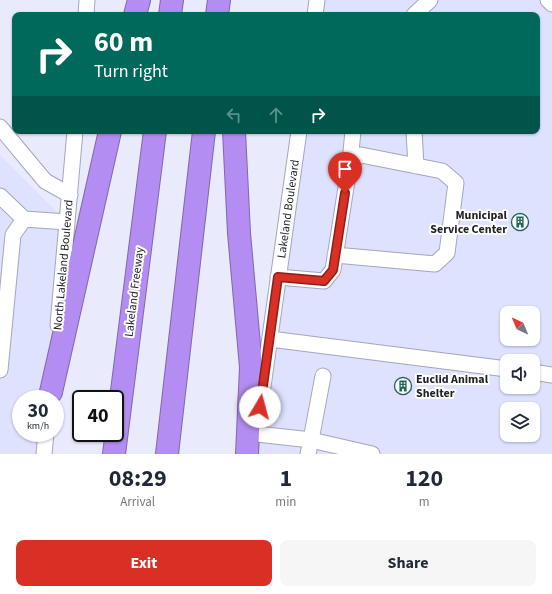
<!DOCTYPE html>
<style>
body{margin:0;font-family:"Source Sans 3",sans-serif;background:#f6f6f7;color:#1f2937;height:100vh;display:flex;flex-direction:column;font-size:15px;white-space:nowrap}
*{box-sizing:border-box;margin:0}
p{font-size:13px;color:#747a83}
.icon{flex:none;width:22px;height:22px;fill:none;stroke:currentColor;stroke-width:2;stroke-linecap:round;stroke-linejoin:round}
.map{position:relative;height:454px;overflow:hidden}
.drawer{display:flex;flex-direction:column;background:#fff;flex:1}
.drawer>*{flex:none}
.hud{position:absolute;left:12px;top:12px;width:528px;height:122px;border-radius:8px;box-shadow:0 1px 3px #0004;background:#00695c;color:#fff;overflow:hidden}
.needle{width:26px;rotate:316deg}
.controls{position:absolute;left:500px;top:306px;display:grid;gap:8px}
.controls a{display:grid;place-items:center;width:40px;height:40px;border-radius:8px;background:#fff;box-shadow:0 1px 3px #0004;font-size:20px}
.speed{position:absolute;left:12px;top:390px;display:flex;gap:8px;font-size:20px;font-weight:700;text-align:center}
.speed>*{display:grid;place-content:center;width:52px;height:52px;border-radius:50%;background:#fff;box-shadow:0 1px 3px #0004;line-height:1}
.speed small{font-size:10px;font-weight:400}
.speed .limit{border:2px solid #111;border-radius:6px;background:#fff;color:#111}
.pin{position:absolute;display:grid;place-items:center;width:34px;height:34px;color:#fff;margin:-41px -17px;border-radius:50% 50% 50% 0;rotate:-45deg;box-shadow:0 0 4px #0007}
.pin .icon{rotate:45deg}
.me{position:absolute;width:44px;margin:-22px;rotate:8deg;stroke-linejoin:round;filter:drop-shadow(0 0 3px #0008)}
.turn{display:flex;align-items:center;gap:14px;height:84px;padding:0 16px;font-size:18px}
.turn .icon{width:52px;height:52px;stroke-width:2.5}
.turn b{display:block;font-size:28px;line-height:34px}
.lanes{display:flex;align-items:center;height:38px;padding:0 16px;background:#0003;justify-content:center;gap:20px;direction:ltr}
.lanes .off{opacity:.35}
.eta{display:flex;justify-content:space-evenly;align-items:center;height:68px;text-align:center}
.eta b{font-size:24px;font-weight:700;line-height:28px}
.primary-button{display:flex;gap:8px;margin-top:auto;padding:8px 16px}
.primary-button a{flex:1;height:46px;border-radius:8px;background:#d93025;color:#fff;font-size:16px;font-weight:700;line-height:46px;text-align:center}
.primary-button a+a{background:#f6f6f7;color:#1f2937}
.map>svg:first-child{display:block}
.built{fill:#dee2ff;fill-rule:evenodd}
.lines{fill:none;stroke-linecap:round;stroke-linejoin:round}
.minor-casing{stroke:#a4a6bb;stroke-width:17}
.highway-casing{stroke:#7f67ab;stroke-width:24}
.minor{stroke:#fff;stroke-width:15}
.highway{stroke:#b38df2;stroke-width:22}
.route-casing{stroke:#8d1f18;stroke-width:10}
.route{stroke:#d93025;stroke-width:7}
.labels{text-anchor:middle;stroke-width:4;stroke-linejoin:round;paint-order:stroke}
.street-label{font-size:12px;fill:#1f2028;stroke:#fff}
.poi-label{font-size:12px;font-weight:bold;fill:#1f2028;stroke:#fff;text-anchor:end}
</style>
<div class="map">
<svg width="552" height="454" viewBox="0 0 552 454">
<rect width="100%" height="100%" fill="#e9ebfd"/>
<path class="built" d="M 317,0 L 552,0 L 552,454 L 254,454 L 299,131 L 537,131 L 537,15 L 315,15 ZM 507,313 L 533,313 L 533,339 L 507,339 ZM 507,361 L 533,361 L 533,387 L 507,387 ZM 507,409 L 533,409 L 533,435 L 507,435 Z
M 0,155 L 67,222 L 51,399 L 21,399 L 21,433 L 46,433 L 44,454 L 0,454 Z"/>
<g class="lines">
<g class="minor-casing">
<path id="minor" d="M 548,0 L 552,4
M 86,15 L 87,0
M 315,15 L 317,0
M 414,15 L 430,0
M 0,127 L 45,181 L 70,195
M 414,131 L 416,166
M 350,162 L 353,131
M 0,196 L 24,219 L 67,222
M 278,277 L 324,281 L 333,270 L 350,162 L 361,155 L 442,171 L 456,183 L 447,253 L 435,264 L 335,255
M 58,325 L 75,131
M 270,339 L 507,369
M 0,370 L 13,235 L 24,219
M 533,372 L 552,375
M 323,376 L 311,440 L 372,454
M 257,429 L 299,131
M 257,434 L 311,440 L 308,454
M 44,454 L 46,433"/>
</g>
<g class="highway-casing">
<path id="highway" d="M 135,15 L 139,0
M 170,15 L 172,0
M 217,15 L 219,0
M 234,131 L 239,233 L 251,367 L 247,454
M 51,392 L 110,131
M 114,454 L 155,131
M 167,454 L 204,131"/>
</g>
<use href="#minor" class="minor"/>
<use href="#highway" class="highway"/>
</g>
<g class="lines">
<g class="route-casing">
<path id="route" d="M 260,407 L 278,277 L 324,281 L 333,270 L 345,193"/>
</g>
<use href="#route" class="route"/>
</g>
<defs>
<g id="building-ring" transform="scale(0.9)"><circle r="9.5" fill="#fff" stroke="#206659" stroke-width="1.5"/><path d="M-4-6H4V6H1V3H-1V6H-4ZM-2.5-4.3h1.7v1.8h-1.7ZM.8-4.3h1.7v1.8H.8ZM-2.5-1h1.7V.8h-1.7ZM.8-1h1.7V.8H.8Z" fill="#206659"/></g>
</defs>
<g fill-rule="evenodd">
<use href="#building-ring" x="520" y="222"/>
<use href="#building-ring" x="403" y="386"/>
</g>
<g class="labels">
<g class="street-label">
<text transform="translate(288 209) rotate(-82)" y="4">Lakeland Boulevard</text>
<text transform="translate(63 265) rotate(-85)" y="4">North Lakeland Boulevard</text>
<text transform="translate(134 292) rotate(-83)" y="4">Lakeland Freeway</text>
</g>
<g class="poi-label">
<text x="507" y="219">Municipal<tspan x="507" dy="14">Service Center</tspan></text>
<text x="416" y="383" text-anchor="start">Euclid Animal<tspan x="416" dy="14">Shelter</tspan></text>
</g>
</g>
</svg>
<div class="controls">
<a><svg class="needle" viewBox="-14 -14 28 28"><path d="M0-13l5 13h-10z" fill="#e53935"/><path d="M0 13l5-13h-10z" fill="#747a83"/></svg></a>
<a><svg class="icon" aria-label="sound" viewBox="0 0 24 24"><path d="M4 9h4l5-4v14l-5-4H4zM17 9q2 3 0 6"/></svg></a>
<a><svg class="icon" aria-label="layers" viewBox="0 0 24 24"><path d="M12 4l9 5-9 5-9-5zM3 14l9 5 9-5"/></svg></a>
</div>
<div class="speed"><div>30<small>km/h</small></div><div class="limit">40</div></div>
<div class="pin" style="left:345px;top:193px;background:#d93025"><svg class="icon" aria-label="arrive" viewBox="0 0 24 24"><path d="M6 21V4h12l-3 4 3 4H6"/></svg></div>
<svg class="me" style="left:260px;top:407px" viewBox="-20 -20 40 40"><circle r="19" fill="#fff"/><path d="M0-13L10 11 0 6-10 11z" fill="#d93025"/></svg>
<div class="hud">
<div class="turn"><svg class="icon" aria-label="right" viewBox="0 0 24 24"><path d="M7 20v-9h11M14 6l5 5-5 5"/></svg><div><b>60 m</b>Turn right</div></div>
<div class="lanes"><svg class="icon off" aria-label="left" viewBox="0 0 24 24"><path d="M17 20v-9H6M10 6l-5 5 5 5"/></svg><svg class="icon off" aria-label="ahead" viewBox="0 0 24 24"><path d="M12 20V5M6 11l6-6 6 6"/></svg><svg class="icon" aria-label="right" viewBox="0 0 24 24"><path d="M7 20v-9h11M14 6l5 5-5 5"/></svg></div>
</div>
</div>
<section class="drawer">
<div class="eta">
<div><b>08:29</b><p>Arrival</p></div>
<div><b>1</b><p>min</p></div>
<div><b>120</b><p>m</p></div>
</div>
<div class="primary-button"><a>Exit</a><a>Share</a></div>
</section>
